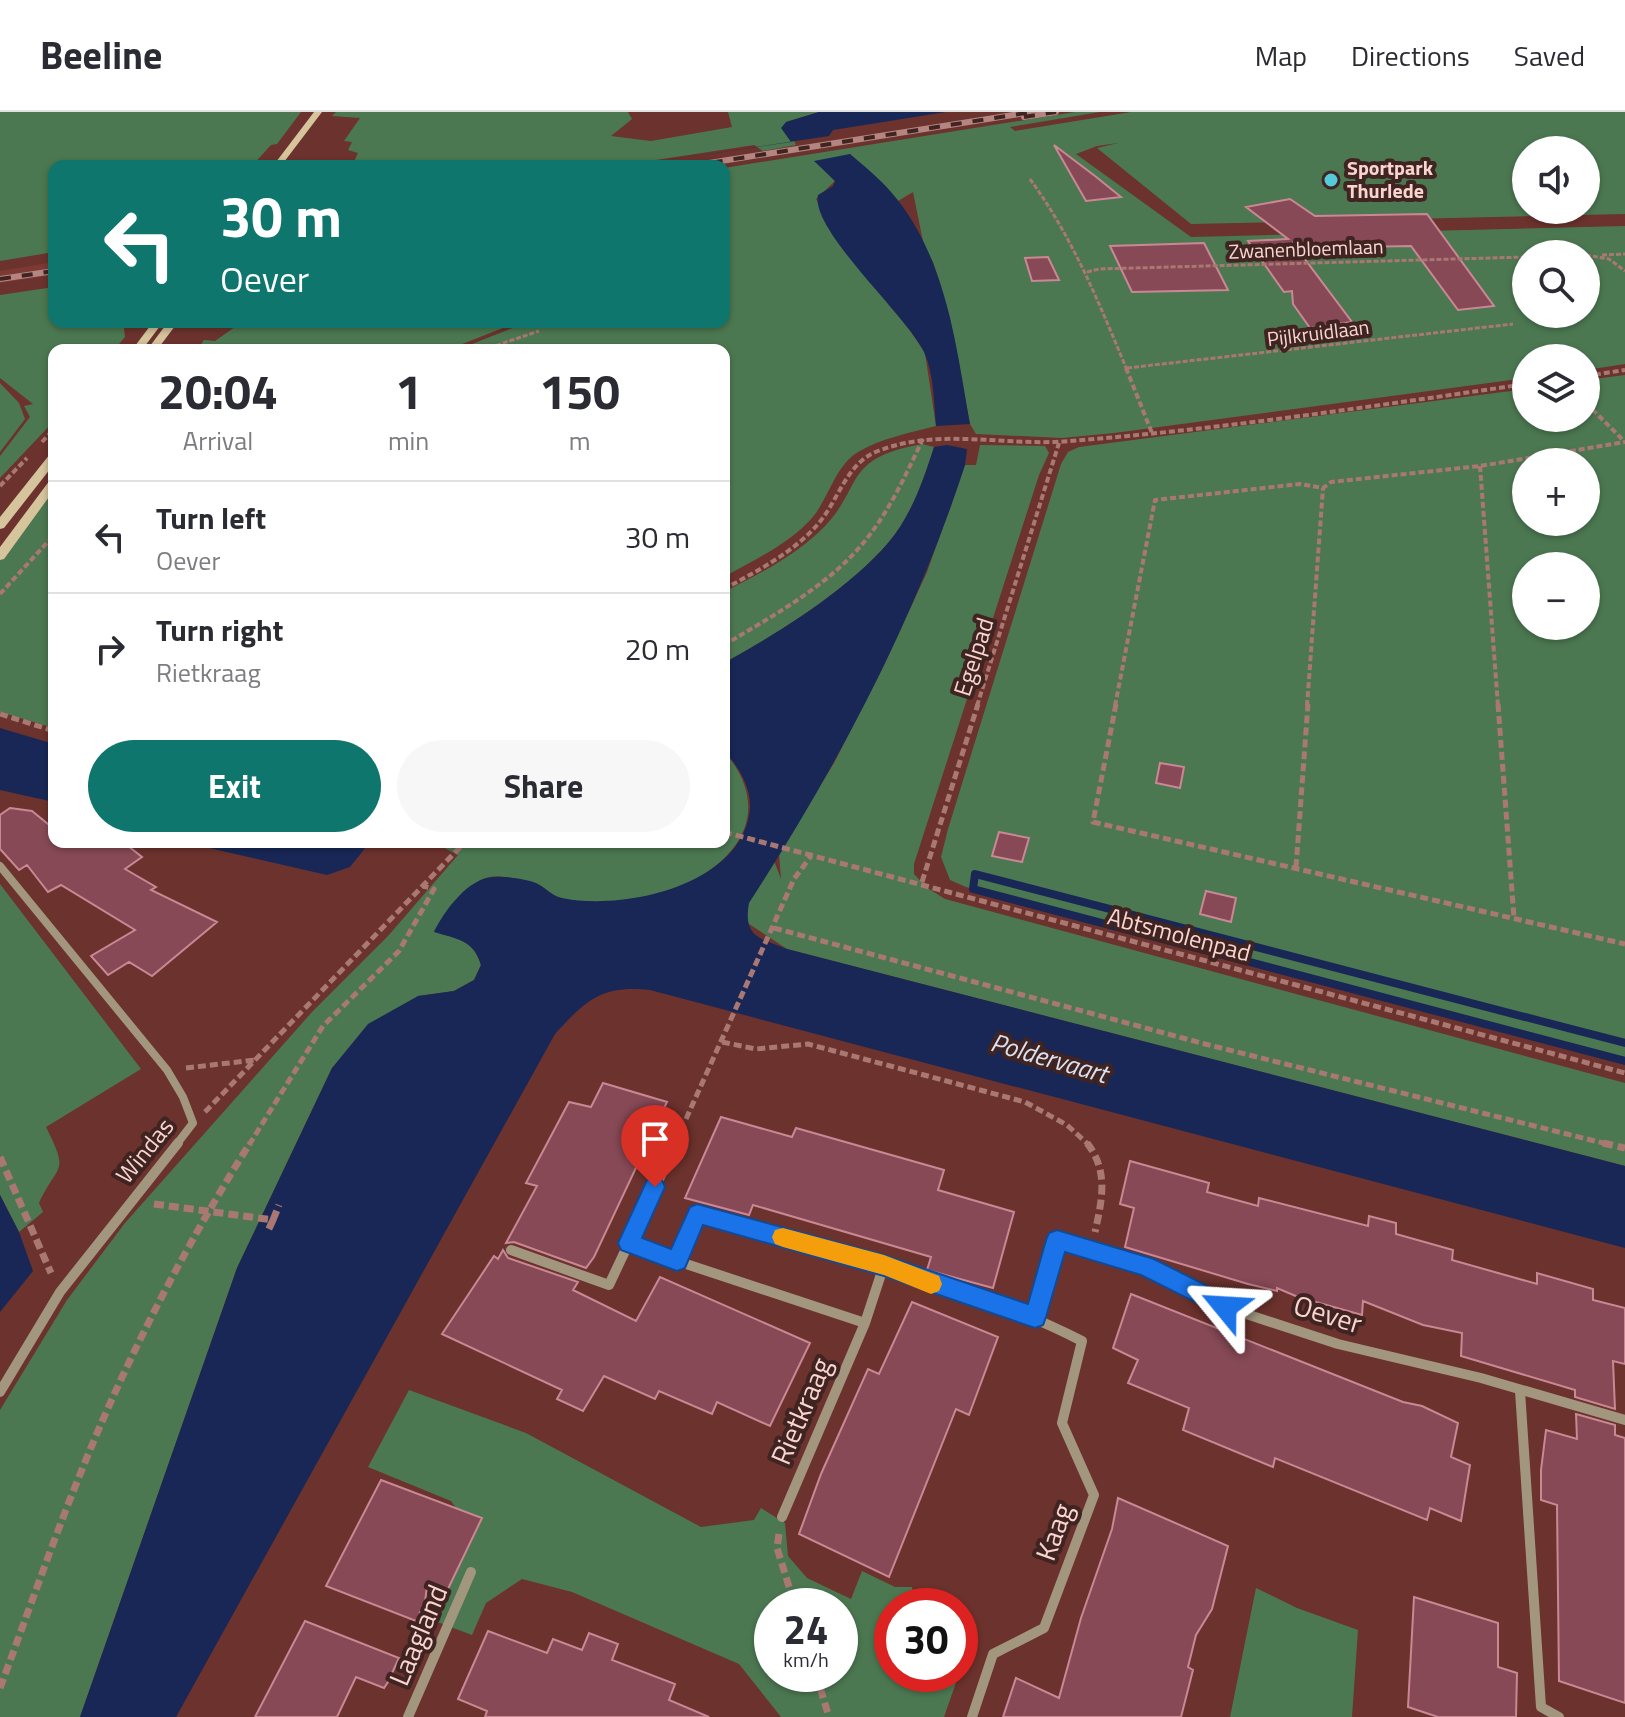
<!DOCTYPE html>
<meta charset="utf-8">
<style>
body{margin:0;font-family:"Titillium Web",sans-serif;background:#f7f7f7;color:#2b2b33;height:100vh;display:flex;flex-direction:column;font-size:30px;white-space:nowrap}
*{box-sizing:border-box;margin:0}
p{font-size:26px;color:#7c7c81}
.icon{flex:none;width:44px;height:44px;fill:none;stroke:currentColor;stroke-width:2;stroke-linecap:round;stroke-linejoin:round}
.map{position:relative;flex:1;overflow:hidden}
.drawer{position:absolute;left:48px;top:232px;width:682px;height:504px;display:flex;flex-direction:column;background:#fff;border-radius:16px;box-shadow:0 2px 6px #0004}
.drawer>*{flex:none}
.hud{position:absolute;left:48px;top:48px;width:682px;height:168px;border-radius:16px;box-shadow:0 2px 6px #0004;background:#0f766e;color:#fff;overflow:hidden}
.tools{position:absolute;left:1512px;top:24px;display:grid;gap:16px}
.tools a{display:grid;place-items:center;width:88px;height:88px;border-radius:50%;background:#fff;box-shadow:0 2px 6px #0004;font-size:40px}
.speed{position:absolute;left:754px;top:1476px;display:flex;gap:16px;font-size:40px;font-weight:700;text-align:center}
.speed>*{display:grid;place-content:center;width:104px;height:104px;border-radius:50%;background:#fff;box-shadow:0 2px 6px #0004;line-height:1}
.speed small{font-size:20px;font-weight:400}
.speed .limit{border:12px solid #d22;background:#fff;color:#111}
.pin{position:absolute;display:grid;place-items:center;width:68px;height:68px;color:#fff;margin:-82px -34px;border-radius:50% 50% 50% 0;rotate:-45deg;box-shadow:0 0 8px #0007}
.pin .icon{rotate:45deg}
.me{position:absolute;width:88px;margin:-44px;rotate:297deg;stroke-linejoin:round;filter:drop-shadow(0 0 6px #0008)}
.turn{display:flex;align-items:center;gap:28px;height:168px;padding:0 40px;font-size:36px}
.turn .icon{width:104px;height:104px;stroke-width:2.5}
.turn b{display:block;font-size:56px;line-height:68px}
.eta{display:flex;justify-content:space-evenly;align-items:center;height:136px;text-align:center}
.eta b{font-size:48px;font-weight:700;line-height:56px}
.cta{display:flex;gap:16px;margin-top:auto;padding:16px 40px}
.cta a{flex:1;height:92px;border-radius:48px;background:#0f766e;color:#fff;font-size:32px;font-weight:700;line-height:92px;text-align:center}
.cta a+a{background:#f7f7f7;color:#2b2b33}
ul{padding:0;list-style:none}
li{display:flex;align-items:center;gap:24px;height:112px;padding:0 40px;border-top:2px solid #e1e1e2}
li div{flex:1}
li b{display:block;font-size:30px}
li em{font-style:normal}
header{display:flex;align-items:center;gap:48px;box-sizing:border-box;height:112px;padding:0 40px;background:#fff;border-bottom:2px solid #e1e1e2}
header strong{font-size:38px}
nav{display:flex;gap:44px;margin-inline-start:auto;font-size:28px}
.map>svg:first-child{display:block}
.built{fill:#7d3a34}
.green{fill:#4c7851;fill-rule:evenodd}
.water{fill:#182756}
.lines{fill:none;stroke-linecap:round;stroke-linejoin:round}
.stream{stroke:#182756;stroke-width:8}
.building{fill:#874956;stroke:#ca8794;stroke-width:2}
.path-far3{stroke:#a97873;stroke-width:3;stroke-dasharray:5 2;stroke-linecap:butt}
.path-far2{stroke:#a97873;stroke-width:4;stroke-dasharray:6 3;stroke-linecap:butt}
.path-far1{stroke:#a97873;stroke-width:5;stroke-dasharray:8 4;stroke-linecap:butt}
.path{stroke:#a97873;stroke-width:7;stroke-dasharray:10 5;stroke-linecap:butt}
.minor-far1{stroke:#a2977e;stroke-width:8}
.minor{stroke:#a2977e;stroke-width:10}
.secondary{fill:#d5c49c;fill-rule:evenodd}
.rail-casing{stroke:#b58681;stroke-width:6}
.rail{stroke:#3f2421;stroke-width:4;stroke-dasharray:11;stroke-linecap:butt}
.route{fill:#1a73e8;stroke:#114b97;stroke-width:2}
.slow{fill:#f59e0b}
.poi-dot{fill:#53cbdb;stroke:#3f2421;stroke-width:3}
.labels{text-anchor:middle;stroke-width:8;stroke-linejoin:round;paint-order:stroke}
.far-poi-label{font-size:20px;font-weight:bold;fill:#fad5d0;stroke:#3f2421;text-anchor:start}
.far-street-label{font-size:20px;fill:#fad5d0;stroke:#3f2421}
.street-label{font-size:24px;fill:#fad5d0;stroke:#3f2421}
.water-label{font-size:26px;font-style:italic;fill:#dae1f1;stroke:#3f2421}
.near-street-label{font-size:28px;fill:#fad5d0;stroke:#3f2421}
</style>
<header>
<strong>Beeline</strong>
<nav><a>Map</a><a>Directions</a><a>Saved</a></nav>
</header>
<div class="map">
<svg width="1625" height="1605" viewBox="0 0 1625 1605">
<rect width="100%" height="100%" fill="#6c322d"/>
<path class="built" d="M 54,150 L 54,163 L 0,171 L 0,159 Z"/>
<path class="green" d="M 0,0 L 301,0 L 277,32 L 271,33 L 252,54 L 54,54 L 54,140 L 0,149 Z
M 336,0 L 628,0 L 632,7 L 611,24 L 651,29 L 732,15 L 728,0 L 819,0 L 786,10 L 796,33 L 763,39 L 754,33 L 617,54 L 352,54 L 358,41 L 348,38 L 352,30 L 344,29 L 360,6 L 332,4 Z
M 1075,0 L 1100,0 L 1010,15 L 1015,19 L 1131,0 L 1625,0 L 1625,102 L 1191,112 L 1097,36 L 1118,31 L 1097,34 L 1076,42 L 1191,125 L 1625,114 L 1625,252 L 1586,258 L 1586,246 L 1526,246 L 1526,266 L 1114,321 L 1062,326 L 976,322 L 970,312 L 950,206 L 933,150 L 924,134 L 913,80 L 898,89 L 850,42 L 829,63 L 835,69 L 816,87 L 845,139 L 909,217 L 925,241 L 936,314 C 910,321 881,326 858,340 C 835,354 829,386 812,406 C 789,432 754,448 724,465 L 724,238 L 457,238 L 515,215 L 509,210 L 724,210 L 724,56 ZM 1526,38 L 1586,38 L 1586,98 L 1526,98 ZM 1526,142 L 1586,142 L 1586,202 L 1526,202 Z
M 54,175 L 54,210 L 127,210 L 124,217 L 125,225 L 114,238 L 54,238 L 54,309 L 0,366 L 0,344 L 30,305 L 24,294 L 33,292 L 0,266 L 0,183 Z
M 242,210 L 502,210 L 508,214 L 447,238 L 197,238 L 204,228 L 215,229 Z
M 1625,263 L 1625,949 L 966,775 L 950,768 L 941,745 L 948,717 L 1061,352 L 1068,340 L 1079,335 L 1526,277 L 1526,306 L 1586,306 L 1586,268 ZM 1526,350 L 1586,350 L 1586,410 L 1526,410 ZM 1526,454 L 1586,454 L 1586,514 L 1526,514 Z
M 0,271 L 19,291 L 25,307 L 0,340 Z
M 922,332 L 934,335 C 925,363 916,390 900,415 C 866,467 779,521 724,551 L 724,480 C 757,463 791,446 819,420 C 866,376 839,347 922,332 Z
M 980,333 L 1045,334 L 1049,341 L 1039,363 L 914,752 L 914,762 L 926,775 L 945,787 L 1625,971 L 1625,1054 L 787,837 L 746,810 L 748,791 L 774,749 L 781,767 L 779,741 L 834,651 L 886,549 L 927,460 L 965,353 L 976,353 Z
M 54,375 L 54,616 L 0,600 L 0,443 Z
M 724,639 C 794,721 698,784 619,790 C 603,791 573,791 558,785 C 551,783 545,776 538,773 C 527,768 502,763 490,765 C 467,769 449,802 434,819 C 459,829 472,825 481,853 L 474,868 L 454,879 L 418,884 L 332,956 L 237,1156 L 80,1605 L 0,1605 L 0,1298 L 67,1188 L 125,1111 L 312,900 L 388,824 L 458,743 L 433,730 L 724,730 Z
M 0,772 L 141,957 L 46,1015 C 70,1063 58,1050 39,1091 L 43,1100 L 19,1120 L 0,1083 Z
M 409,1278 L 526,1321 L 701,1415 L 754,1408 L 761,1396 L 785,1411 L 788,1444 L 807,1466 L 851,1487 L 862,1459 L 895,1475 L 912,1475 L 915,1494 L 892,1494 L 892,1562 L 959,1562 L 944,1605 L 781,1605 L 739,1552 L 572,1480 L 522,1467 L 486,1491 L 472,1523 L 432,1508 L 474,1421 L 451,1389 L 368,1355 ZM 772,1494 L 840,1494 L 840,1562 L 772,1562 Z
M 1256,1476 L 1297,1496 L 1358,1518 L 1352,1605 L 1230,1605 Z"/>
<path class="water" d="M 819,0 L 946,0 L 833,18 L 829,24 L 627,54 L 791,30 L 781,16 L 786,10 Z
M 850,42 C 864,54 879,66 891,80 C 946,143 956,233 970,312 L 936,314 C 934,291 934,262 924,240 C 908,205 810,118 818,83 L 833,74 L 835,69 L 814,49 Z
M 947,333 L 967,337 L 965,353 C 915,508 837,655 749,791 C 743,825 759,826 787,837 L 1625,1054 L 1625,1136 L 650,878 C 602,873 586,888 555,922 L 176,1605 L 80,1605 L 237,1156 L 332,956 L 368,912 L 418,884 L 454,879 L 474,868 L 481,853 C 474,828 457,827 434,820 C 444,799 469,765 494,765 C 505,764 525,767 536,771 C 545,775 552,784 562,786 C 624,799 744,773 750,696 C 751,680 743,663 734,651 C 731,646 725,642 724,636 C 719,613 724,576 724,551 C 779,521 866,467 900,415 C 916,390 925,363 934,335 Z
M 0,616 L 54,632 L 54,690 L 0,678 Z
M 183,730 L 370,730 L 350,755 L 327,763 Z
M 0,1083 L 19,1120 L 33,1159 L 0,1200 Z"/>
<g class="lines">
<path class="stream" d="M 1625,931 L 975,762 L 973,777 L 1625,949"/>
</g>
<path class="building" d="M 1054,33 L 1095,64 L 1121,85 L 1086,89 Z
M 1290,87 L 1315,104 L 1427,102 L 1494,194 L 1458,198 L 1411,134 L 1300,136 L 1292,130 L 1352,210 L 1310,216 L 1293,192 L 1292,179 L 1284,180 L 1248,129 L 1288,127 L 1246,95 Z
M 1204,131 L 1228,178 L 1132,180 L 1110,134 Z
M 1048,145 L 1059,168 L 1032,169 L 1025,146 Z
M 1160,651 L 1184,655 L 1180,676 L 1156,671 Z
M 10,696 L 32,699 L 54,717 L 54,730 L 123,730 L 142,745 L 125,757 L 156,775 L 151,778 L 217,810 L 152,864 L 129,850 L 108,863 L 91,844 L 135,818 L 61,773 L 48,780 L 27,753 L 19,758 L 0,737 L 0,703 Z
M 999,720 L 1029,726 L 1022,750 L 992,744 Z
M 1206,779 L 1236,786 L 1231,810 L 1200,802 Z
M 603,971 L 667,990 L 594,1145 L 586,1156 L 514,1130 L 506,1131 L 537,1074 L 526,1071 L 569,990 L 591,995 Z
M 721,1005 L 792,1025 L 796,1016 L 944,1058 L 938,1078 L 1014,1100 L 993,1176 L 927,1158 L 931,1145 L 753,1093 L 749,1103 L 685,1086 Z
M 1130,1049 L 1209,1071 L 1207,1080 L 1258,1094 L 1259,1086 L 1368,1114 L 1369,1104 L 1396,1111 L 1396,1122 L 1453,1138 L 1452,1148 L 1537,1172 L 1537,1161 L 1593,1177 L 1593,1188 L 1625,1196 L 1625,1252 L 1613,1249 L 1615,1297 L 1575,1285 L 1575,1278 L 1461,1244 L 1462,1221 L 1423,1213 L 1363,1189 L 1362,1203 L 1298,1185 L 1277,1176 L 1277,1179 L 1248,1172 L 1125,1135 L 1134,1096 L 1120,1092 Z
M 503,1138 L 508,1146 L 578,1170 L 573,1178 L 636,1209 L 660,1165 L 810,1231 L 770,1314 L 717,1290 L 712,1302 L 659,1279 L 655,1287 L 604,1264 L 583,1299 L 557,1287 L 562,1278 L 442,1222 L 494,1144 L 498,1147 Z
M 1131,1182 L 1403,1290 L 1422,1294 L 1458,1311 L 1451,1345 L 1470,1353 L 1461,1409 L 1430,1396 L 1427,1408 L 1275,1346 L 1273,1355 L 1183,1318 L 1189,1296 L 1128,1271 L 1138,1248 L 1113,1236 Z
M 912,1190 L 998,1225 L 969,1303 L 956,1297 L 889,1465 L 799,1422 L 821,1362 L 868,1257 L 879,1262 Z
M 1576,1302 L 1615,1313 L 1615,1323 L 1625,1326 L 1625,1591 L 1559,1569 L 1557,1393 L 1541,1388 L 1541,1358 L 1546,1318 L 1577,1327 Z
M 381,1368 L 482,1406 L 446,1481 L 427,1474 L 425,1490 L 416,1509 L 326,1474 Z
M 1118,1386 L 1228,1434 L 1212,1497 L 1196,1523 L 1188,1555 L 1193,1558 L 1181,1605 L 1003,1605 L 1016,1566 L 1059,1586 L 1081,1506 L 1112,1417 Z
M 1414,1485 L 1498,1511 L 1498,1555 L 1517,1561 L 1516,1605 L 1438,1605 L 1408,1595 Z
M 305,1509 L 399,1546 L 388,1570 L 384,1576 L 356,1565 L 337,1605 L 255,1605 Z
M 488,1519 L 547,1541 L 553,1527 L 582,1538 L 589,1521 L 618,1532 L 612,1548 L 675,1572 L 669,1588 L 709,1605 L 485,1605 L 487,1599 L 458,1587 Z"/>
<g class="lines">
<path class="path-far3" d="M 1030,67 C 1073,126 1099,191 1127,258
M 1586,143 L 1609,147 L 1625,159
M 1602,143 L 1625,142
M 1087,160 L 1099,157 L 1526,145
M 483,238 L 539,219
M 1127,256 L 1513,212"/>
<path class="path-far2" d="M 1126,256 L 1152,321
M 1586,264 L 1625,258
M 1586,291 L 1625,330
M 42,330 L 54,317
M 1480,354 L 1498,594
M 0,374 L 27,346
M 724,477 C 757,459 793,441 818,412 C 839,388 846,351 878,339 C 939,315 1007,335 1070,329 C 1223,317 1374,294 1526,272
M 0,482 L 54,423
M 724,533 C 774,503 832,472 868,425 C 891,396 907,360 923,327
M 977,594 L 1059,331
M 1115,594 L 1155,388 L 1300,372 L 1323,376 L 1331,370 L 1480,354 L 1625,330
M 1307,594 L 1323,376"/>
<path class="path-far1" d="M 1116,592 L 1093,710 L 1625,832
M 1498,592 L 1514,806
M 0,602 L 54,619
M 724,720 L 1625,961
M 1296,755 L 1308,592
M 922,770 L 978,592
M 774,816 L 1205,932 L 1611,1033
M 722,930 L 756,937 L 808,932 L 1025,990 L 1067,1013 L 1089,1033
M 186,956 L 255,948
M 205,1000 L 465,730
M 686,1007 L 794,767 L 811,744
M 249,1033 L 323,914 L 399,839 L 434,777 L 423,774"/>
<path class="path" d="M 1087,1031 C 1109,1059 1102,1088 1095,1120
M 1603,1031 L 1625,1036
M 0,1045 L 51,1161
M 154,1092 L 273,1108 L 267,1121
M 273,1108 L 279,1093
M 779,1422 L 777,1436 L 795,1494
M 816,1562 L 829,1605
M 0,1576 C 27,1504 52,1431 81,1360 C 127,1245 185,1135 250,1031"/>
<path class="minor-far1" d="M 0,754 L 167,958 L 183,985 L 193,1011 L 176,1033
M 675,1033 L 681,1019"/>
<path class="minor" d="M 629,1131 L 677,1149 L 697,1102 C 827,1137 962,1168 1082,1229 L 1062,1311 L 1094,1383 L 1044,1516 L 993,1542 L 972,1605
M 511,1138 L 609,1173 L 676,1031
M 677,1149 L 865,1211
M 1035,1205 L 1057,1128 L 1146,1154 L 1225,1195 L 1338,1232 L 1481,1266 L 1625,1308
M 1520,1279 L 1541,1595 L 1559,1605
M 0,1280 L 60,1180 L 178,1031
M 782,1405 L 865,1211 L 884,1153
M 408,1605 L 471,1460"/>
<path class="secondary" d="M 314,0 L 322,0 L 281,54 L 273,54 Z
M 153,210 L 163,210 L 142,238 L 132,238 Z
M 168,210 L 178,210 L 157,238 L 147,238 Z
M 54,341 L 54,352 L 4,416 L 0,417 L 0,405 L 50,342 Z
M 54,366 L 54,378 L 4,447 L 0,448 L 0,435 L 50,368 Z"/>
<g class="rail-casing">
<path id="rail" d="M 1024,5 L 1056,0
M 690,54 L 1032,0
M 0,167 L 54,159"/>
</g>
<use href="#rail" class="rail"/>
</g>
<path class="route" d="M 655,1066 L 662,1068 L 665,1075 L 642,1126 L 671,1137 L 690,1095 L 697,1092 L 884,1143 L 1028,1192 L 1046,1128 L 1049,1121 L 1057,1118 L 1154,1147 L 1233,1187 L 1236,1195 L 1233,1202 L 1225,1205 L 1141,1163 L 1065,1140 L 1046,1205 L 1043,1213 L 1035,1216 L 884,1164 L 703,1113 L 685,1156 L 677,1159 L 621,1138 L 618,1131 L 647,1068 Z"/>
<path class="slow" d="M 783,1116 L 884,1143 L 939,1164 L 942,1172 L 939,1179 L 931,1182 L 884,1163 L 783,1135 L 775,1132 L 772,1125 L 775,1118 Z"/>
<circle class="poi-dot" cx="1331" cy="68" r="8"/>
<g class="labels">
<g class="far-poi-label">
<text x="1347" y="63">Sportpark<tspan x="1347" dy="23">Thurlede</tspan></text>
</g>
<g class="far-street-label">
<text transform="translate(1306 137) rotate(-2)" y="7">Zwanenbloemlaan</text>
<text transform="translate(1318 221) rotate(-7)" y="7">Pijlkruidlaan</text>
</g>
<g class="street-label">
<text transform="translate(974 545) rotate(-72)" y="8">Egelpad</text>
<text transform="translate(1179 823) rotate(15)" y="8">Abtsmolenpad</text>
<text transform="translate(145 1039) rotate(-51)" y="8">Windas</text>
</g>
<g class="water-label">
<text transform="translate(1049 946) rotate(16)" y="9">Poldervaart</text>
</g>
<g class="near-street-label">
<text transform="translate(1328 1202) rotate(17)" y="10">Oever</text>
<text transform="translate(801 1299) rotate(-67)" y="10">Rietkraag</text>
<text transform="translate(1054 1420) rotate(-70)" y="10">Kaag</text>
<text transform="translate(418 1523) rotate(-67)" y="10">Laagland</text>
</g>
</g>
</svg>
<div class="tools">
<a><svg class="icon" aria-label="sound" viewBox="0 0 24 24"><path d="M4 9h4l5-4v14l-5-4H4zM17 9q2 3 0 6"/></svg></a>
<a><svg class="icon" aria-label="search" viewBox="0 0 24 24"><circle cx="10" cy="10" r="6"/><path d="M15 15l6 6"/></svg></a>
<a><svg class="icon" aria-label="layers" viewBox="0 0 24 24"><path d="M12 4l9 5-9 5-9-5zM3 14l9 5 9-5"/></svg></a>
<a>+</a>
<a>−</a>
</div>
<div class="speed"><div>24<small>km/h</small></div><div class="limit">30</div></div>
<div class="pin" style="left:655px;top:1075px;background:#d93025"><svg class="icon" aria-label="arrive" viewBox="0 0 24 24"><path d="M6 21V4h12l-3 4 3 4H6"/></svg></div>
<svg class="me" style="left:1225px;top:1195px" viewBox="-20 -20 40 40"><path d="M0-17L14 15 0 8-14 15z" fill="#1a73e8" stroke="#fff" stroke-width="4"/></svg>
<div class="hud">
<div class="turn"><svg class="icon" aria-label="left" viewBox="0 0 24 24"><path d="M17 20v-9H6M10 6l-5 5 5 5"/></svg><div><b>30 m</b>Oever</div></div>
</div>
<section class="drawer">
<div class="eta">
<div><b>20:04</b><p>Arrival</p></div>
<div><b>1</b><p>min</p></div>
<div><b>150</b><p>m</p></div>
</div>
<ul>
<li><svg class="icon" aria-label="left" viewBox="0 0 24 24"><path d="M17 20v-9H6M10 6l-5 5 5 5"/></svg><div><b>Turn left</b><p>Oever</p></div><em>30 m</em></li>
<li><svg class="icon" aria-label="right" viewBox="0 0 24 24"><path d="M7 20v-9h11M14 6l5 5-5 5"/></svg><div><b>Turn right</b><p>Rietkraag</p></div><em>20 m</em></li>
</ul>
<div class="cta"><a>Exit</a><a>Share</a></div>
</section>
</div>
